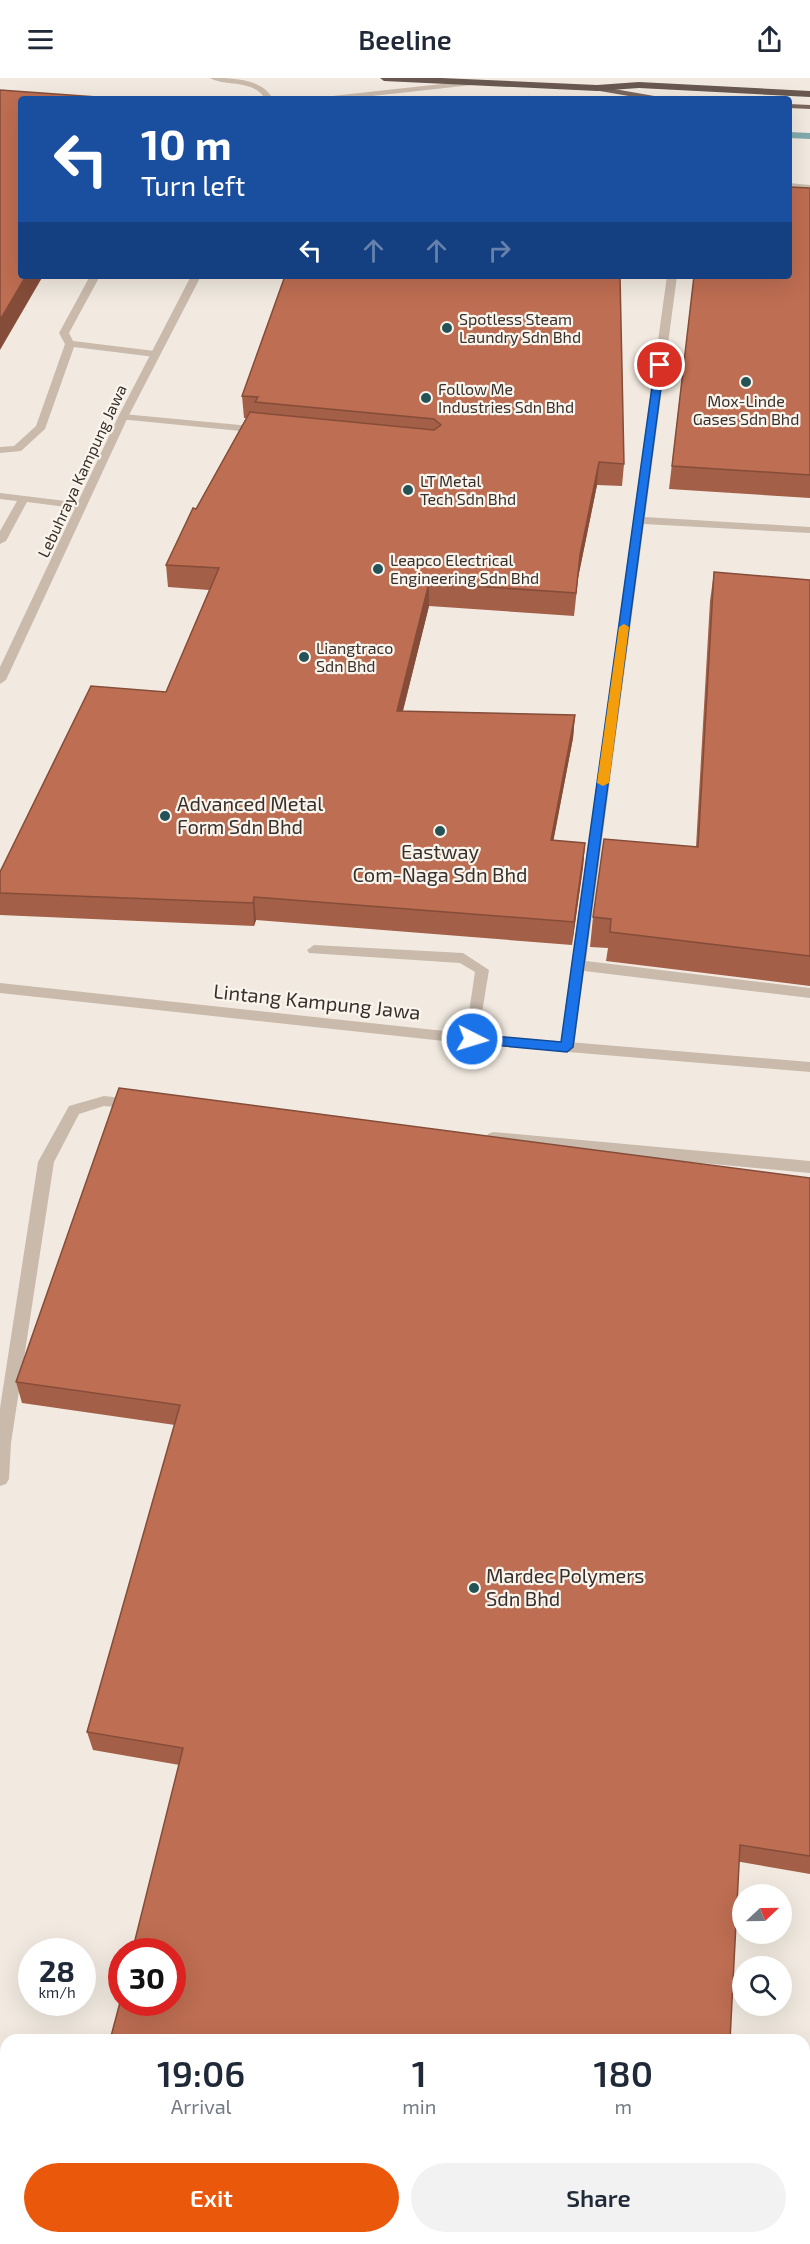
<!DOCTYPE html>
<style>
body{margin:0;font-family:"Exo 2",sans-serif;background:#f2f2f3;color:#1f2937;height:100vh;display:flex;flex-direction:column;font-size:22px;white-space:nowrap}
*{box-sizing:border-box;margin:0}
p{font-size:20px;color:#747a83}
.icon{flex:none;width:33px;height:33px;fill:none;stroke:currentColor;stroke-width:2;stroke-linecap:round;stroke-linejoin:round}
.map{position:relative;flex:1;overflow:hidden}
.side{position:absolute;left:0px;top:1956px;width:810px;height:210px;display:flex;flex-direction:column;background:#fff;border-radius:18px 18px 0 0;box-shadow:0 6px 24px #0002}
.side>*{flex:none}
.top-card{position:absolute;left:18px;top:18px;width:774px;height:183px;border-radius:6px;box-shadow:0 6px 24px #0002;background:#1a4fa0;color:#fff;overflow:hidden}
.needle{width:39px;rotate:68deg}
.fabs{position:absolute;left:732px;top:1806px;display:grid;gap:12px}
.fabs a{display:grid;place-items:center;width:60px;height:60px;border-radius:50%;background:#fff;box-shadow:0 6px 24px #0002;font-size:30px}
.speed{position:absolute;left:18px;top:1860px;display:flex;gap:12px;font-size:30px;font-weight:700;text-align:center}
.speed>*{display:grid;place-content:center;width:78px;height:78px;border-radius:50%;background:#fff;box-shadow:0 6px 24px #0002;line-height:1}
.speed small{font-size:15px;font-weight:400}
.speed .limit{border:9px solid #d22;background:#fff;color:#111}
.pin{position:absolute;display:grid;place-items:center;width:51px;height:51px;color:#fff;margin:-26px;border:3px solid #fff;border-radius:50%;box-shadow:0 2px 6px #0007}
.me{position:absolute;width:66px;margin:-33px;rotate:95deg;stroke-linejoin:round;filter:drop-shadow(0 0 4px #0008)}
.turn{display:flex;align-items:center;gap:21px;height:126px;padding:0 24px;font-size:27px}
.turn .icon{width:78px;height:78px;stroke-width:2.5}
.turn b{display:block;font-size:42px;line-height:51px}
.lanes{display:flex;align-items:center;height:57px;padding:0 24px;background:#0003;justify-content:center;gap:30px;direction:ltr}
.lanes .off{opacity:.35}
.eta{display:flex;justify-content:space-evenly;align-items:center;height:102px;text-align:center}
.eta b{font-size:36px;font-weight:600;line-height:42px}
.button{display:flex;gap:12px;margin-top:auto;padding:12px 24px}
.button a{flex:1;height:69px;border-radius:36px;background:#ea580c;color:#fff;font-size:24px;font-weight:600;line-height:69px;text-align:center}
.button a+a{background:#f2f2f3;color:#1f2937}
header{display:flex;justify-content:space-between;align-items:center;height:78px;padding:0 24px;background:#fff;font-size:27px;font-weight:600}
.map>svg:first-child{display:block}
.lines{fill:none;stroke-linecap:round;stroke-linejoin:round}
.stream{fill:#81aaad;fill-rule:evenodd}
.service{fill:#c9baac;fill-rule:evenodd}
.minor{fill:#c9baac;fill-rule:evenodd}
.tertiary{fill:#c9baac;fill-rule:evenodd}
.primary{fill:#79675d;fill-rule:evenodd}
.trunk{fill:#685850;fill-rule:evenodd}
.wall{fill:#a35f47}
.shaded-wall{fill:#854d39}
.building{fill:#be6e52;stroke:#854d39;stroke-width:1.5}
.route{fill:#1a73e8;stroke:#114b97;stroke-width:1.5}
.slow{fill:#f59e0b}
.poi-dot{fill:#235257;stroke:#f9f4ec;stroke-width:2}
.labels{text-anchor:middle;stroke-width:4.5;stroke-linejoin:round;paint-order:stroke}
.far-poi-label{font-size:16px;fill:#382f2b;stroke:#f9f4ec;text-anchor:start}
.far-street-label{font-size:16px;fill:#382f2b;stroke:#f9f4ec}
.poi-label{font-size:20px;fill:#382f2b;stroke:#f9f4ec;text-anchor:start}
.street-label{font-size:20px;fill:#382f2b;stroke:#f9f4ec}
</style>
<header><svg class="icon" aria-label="menu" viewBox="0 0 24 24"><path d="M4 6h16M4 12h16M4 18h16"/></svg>Beeline<svg class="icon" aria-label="share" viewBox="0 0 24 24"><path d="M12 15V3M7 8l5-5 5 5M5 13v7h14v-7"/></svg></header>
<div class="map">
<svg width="810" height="2166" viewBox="0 0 810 2166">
<rect width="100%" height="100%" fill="#f2eae0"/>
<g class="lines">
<path class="stream" d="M 789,54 L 810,55 L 810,61 L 789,60 Z"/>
<path class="service" d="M 789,105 L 810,107 L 810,113 L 789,111 Z
M 90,198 L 100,198 L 69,255 L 73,263 L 155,273 L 160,276 L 155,279 L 74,269 L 45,351 L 21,373 L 0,375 L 0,369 L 14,368 L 36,348 L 65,266 L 59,255 Z
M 667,198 L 677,198 L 645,439 L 810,449 L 810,455 L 644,446 L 586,883 L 810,910 L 810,920 L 584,893 L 574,969 L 567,974 L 560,969 Z
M 123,336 L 260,349 L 265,352 L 260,355 L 119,341 L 119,337 Z
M 0,415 L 82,425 L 87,428 L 82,431 L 27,424 L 6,463 L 0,466 L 0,453 L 17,423 L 0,421 Z
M 314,867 L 463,875 L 489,892 L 477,965 L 472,966 L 465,961 L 475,894 L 460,885 L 309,875 L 307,872 Z
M 104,1018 L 140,1022 L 142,1026 L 140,1030 L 135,1031 L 104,1028 L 79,1036 L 54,1084 L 11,1365 L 9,1401 L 6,1406 L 0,1408 L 0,1330 L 38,1084 L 69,1028 Z
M 493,1054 L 810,1083 L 810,1095 L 493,1066 L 488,1064 L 486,1060 L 488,1056 Z"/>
<path class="minor" d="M 0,905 L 472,956 L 810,984 L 810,994 L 472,966 L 0,915 Z"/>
<path class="tertiary" d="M 210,0 C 231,0 262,0 273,21 L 265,21 C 254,1 226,9 210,0 Z
M 469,3 L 473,5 L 472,7 L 345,21 L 319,21 L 323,19 Z
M 191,198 L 201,198 L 128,339 L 6,602 L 0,606 L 0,589 L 118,339 Z"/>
<path class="primary" d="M 597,8 L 660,19 L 664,21 L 646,21 L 594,12 L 594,8 Z
M 789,26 L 810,27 L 810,31 L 789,30 Z"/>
<path class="trunk" d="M 380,0 L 441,0 L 597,7 L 639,4 L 810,13 L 810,19 L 639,10 L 597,13 L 384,3 Z"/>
</g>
<path class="wall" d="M 810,110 L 810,420 L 669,411 L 694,198 Z
M 285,198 L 624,386 L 622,408 L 597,407 L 578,500 L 574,538 L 429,528 L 403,633 L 575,637 L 573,660 L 553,763 L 585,765 L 583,789 L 572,867 L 256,842 L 254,848 L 0,837 L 0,794 L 166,614 L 209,512 L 168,509 L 166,487 L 196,431 L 246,340 L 244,340 L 242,318 Z
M 714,494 L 810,502 L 810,908 L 606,883 L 608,870 L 590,869 L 593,839 L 696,769 L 710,523 Z
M 810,1100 L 810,1796 L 93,1672 L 87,1654 L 175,1347 L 22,1325 L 16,1304 Z
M 280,2160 L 719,2160 L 718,2166 L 311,2166 Z"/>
<path class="shaded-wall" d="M 26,198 L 43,198 L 0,272 L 0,242 Z
M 599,384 L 597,407 L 578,500 L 574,538 L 580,477 Z
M 429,505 L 429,528 L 397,656 L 397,633 Z
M 575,637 L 573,660 L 549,786 L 551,762 Z
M 585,765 L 583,789 L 572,867 L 574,844 Z
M 254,819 L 256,842 L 254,848 L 253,825 Z"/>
<path class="building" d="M 0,12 L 125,21 L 21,21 L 21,198 L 26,198 L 0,242 Z
M 789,109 L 810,110 L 810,397 L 672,388 L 694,198 L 789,198 Z
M 285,198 L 620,198 L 624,386 L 599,384 L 580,477 L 576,515 L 429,505 L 397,633 L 575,637 L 551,762 L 585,765 L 574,844 L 254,819 L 253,825 L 0,815 L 0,794 L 91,608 L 166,614 L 219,490 L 166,487 L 193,430 L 196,431 L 250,334 L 434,352 L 441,347 L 434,341 L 255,324 L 258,319 L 242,318 Z
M 714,494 L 810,502 L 810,878 L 610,854 L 611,841 L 593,839 L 604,761 L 698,769 Z
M 119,1010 L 810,1100 L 810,1778 L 740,1767 L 730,1962 L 110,1962 L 122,1917 L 122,1924 L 172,1924 L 172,1874 L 132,1874 L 183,1670 L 87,1654 L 180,1327 L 16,1304 Z
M 336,2160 L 719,2160 L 718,2166 L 367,2166 Z"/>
<path class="route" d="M 660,284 L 664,287 L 573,969 L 567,974 L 472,965 L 465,961 L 472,956 L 561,964 L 655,287 Z"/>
<path class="slow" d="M 624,546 L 629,549 L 609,705 L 603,708 L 597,705 L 619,549 Z"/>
<g class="poi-dot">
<circle cx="447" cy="250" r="6"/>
<circle cx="746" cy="304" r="6"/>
<circle cx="426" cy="320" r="6"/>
<circle cx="408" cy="412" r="6"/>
<circle cx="378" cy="491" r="6"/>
<circle cx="304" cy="579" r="6"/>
<circle cx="165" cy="738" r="6"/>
<circle cx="440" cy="753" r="6"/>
<circle cx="474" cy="1510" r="6"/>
</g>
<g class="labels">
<g class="far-poi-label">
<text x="459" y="247">Spotless Steam<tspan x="459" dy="18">Laundry Sdn Bhd</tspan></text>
<text x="438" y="317">Follow Me<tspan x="438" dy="18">Industries Sdn Bhd</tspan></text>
<text x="746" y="329" text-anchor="middle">Mox-Linde<tspan x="746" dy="18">Gases Sdn Bhd</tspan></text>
<text x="420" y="409">LT Metal<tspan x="420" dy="18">Tech Sdn Bhd</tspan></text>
<text x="390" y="488">Leapco Electrical<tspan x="390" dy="18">Engineering Sdn Bhd</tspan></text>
<text x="316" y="576">Liangtraco<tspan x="316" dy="18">Sdn Bhd</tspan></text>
</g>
<g class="far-street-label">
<text transform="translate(82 393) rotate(-65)" y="6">Lebuhraya Kampung Jawa</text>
</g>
<g class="poi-label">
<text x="177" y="733">Advanced Metal<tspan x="177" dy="23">Form Sdn Bhd</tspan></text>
<text x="440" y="781" text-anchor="middle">Eastway<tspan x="440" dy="23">Com-Naga Sdn Bhd</tspan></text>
<text x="486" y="1505">Mardec Polymers<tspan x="486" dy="23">Sdn Bhd</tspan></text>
</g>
<g class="street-label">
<text transform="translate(317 924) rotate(6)" y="7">Lintang Kampung Jawa</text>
</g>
</g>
</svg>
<div class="fabs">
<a><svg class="needle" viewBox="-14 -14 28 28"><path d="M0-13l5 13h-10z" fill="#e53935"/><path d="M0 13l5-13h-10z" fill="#747a83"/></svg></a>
<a><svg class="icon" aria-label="search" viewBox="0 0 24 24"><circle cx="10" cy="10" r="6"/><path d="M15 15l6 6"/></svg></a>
</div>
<div class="speed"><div>28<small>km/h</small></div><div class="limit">30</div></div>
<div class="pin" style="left:660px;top:287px;background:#d93025"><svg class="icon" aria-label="arrive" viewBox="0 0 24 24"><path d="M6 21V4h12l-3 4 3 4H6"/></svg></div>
<svg class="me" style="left:472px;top:961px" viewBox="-20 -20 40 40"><circle r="17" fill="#1a73e8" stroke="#fff" stroke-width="3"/><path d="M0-11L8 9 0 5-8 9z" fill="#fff"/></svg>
<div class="top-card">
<div class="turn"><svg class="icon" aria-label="left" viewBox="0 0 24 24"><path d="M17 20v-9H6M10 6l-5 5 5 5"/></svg><div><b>10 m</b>Turn left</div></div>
<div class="lanes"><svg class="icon" aria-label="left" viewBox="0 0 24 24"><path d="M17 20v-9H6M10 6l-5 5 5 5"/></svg><svg class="icon off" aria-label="ahead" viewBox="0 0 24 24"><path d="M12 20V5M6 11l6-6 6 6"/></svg><svg class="icon off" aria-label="ahead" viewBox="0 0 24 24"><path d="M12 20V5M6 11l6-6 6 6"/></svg><svg class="icon off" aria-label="right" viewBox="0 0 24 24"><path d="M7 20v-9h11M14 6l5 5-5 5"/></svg></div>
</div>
<section class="side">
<div class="eta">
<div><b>19:06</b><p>Arrival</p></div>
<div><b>1</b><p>min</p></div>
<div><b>180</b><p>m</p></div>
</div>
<div class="button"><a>Exit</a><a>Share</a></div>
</section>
</div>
